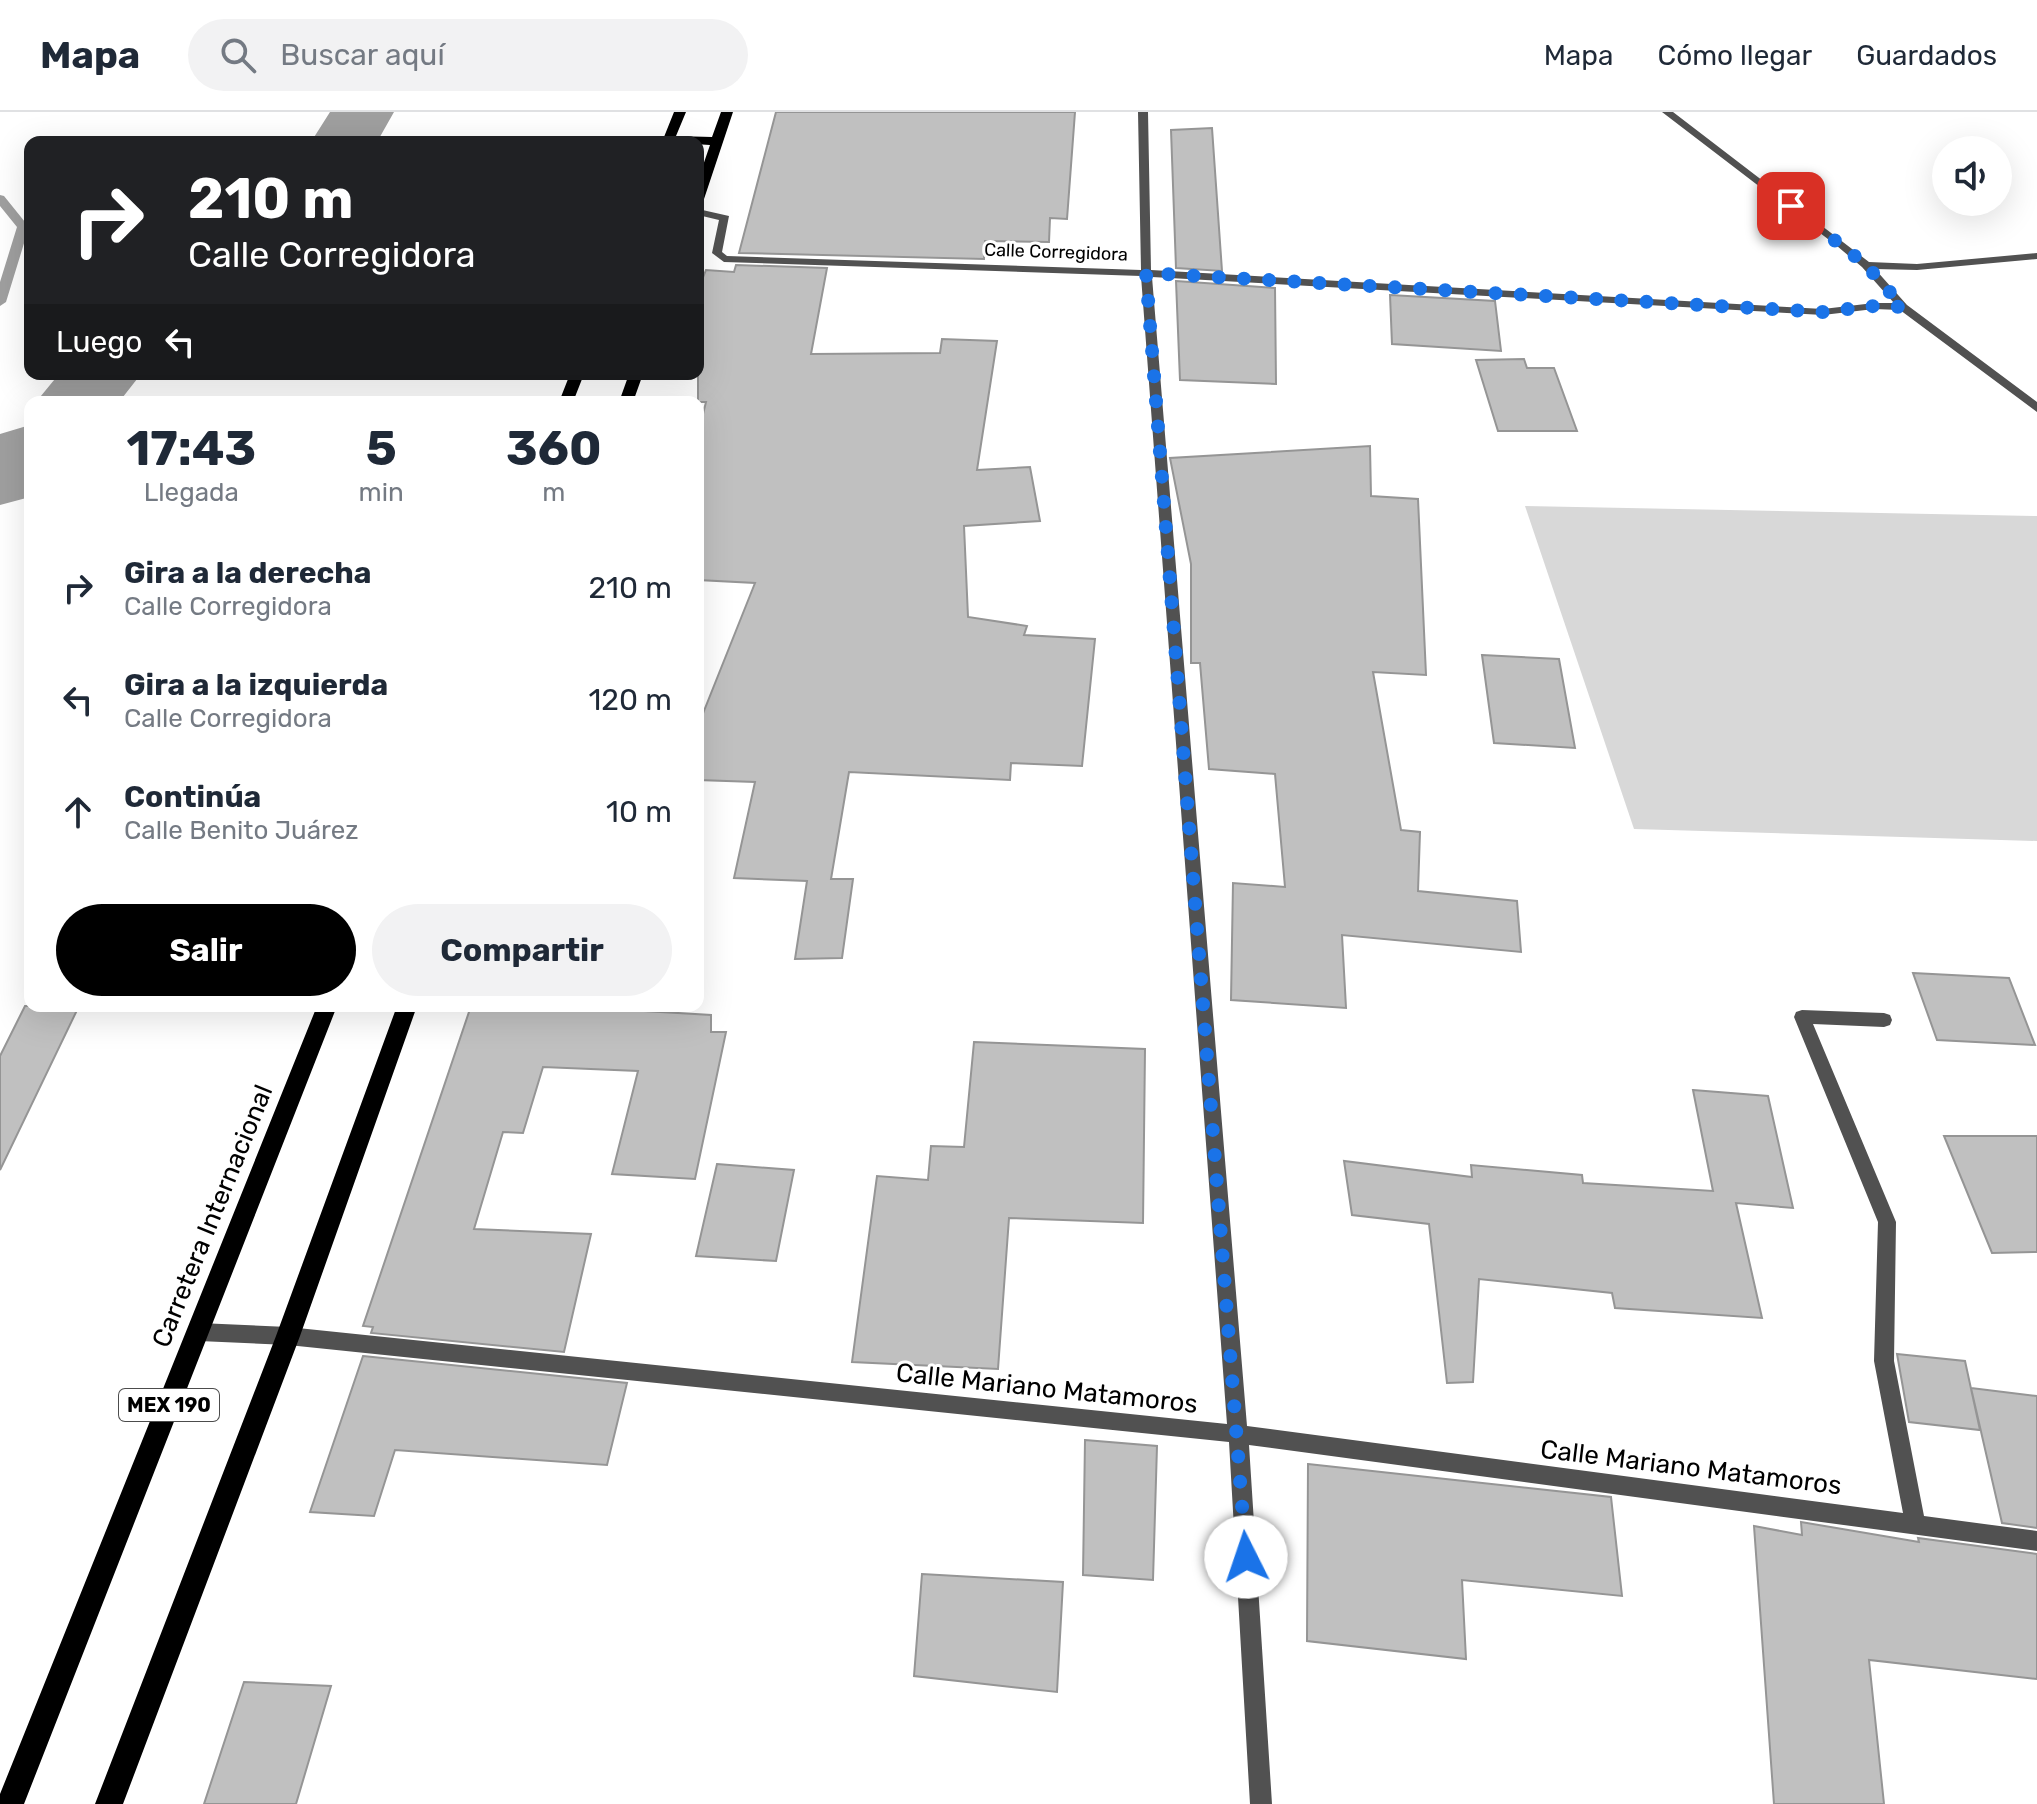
<!DOCTYPE html>
<html lang="es">
<meta charset="utf-8">
<style>
body{margin:0;font-family:Rubik,sans-serif;background:#f2f2f3;color:#1f2937;height:100vh;display:flex;flex-direction:column;font-size:30px;white-space:nowrap}
*{box-sizing:border-box;margin:0}
p{font-size:26px;color:#747a83}
.icon{flex:none;width:44px;height:44px;fill:none;stroke:currentColor;stroke-width:2;stroke-linecap:round;stroke-linejoin:round}
.map{position:relative;flex:1;overflow:hidden}
.panel{position:absolute;left:24px;top:284px;width:680px;height:616px;display:flex;flex-direction:column;background:#fff;border-radius:16px;box-shadow:0 8px 32px #0002}
.panel>*{flex:none}
.guide{position:absolute;left:24px;top:24px;width:680px;height:244px;border-radius:16px;box-shadow:0 8px 32px #0002;background:#202124;color:#fff;overflow:hidden}
.buttons{position:absolute;left:1932px;top:24px;display:grid;gap:16px}
.buttons a{display:grid;place-items:center;width:80px;height:80px;border-radius:50%;background:#fff;box-shadow:0 8px 32px #0002;font-size:40px}
.pin{position:absolute;display:grid;place-items:center;width:68px;height:68px;color:#fff;margin:-34px;border-radius:16px;box-shadow:0 4px 12px #0006}
.me{position:absolute;width:88px;margin:-44px;rotate:356deg;stroke-linejoin:round;filter:drop-shadow(0 0 6px #0008)}
.turn{display:flex;align-items:center;gap:28px;height:168px;padding:0 32px;font-size:36px}
.turn .icon{width:104px;height:104px;stroke-width:2.5}
.turn b{display:block;font-size:56px;line-height:68px}
.then{display:flex;align-items:center;height:76px;padding:0 32px;background:#0003;gap:16px;font-size:30px}
.eta{display:flex;justify-content:space-evenly;align-items:center;height:136px;text-align:center}
.eta b{font-size:48px;font-weight:700;line-height:56px}
.cta{display:flex;gap:16px;margin-top:auto;padding:16px 32px}
.cta a{flex:1;height:92px;border-radius:48px;background:#000;color:#fff;font-size:32px;font-weight:700;line-height:92px;text-align:center}
.cta a+a{background:#f2f2f3;color:#1f2937}
ul{padding:0;list-style:none}
li{display:flex;align-items:center;gap:24px;height:112px;padding:0 32px}
li div{flex:1}
li b{display:block;font-size:30px}
li em{font-style:normal}
header{display:flex;align-items:center;gap:48px;box-sizing:border-box;height:112px;padding:0 40px;background:#fff;border-bottom:2px solid #e0e1e3}
header strong{font-size:38px}
nav{display:flex;gap:44px;margin-inline-start:auto;font-size:28px}
.search{width:560px;height:72px;background:#f2f2f3;display:flex;align-items:center;gap:20px;box-sizing:border-box;padding:0 28px;border-radius:44px;color:#747a83;font-size:30px}
.map>svg:first-child{display:block}
.green{fill:#d8d8d8}
.lines{fill:none;stroke-linecap:round;stroke-linejoin:round}
.stream{fill:#9f9f9f;fill-rule:evenodd}
.river{fill:#9f9f9f;fill-rule:evenodd}
.building{fill:#c0c0c0;stroke:#959595;stroke-width:2}
.street{fill:#515151;fill-rule:evenodd}
.primary{fill:#000;fill-rule:evenodd}
.route{stroke:#1a73e8;stroke-width:14;stroke-dasharray:0 25.2}
.labels{text-anchor:middle;stroke-width:6;stroke-linejoin:round;paint-order:stroke}
.far-street-label{font-size:18px;fill:#000;stroke:#fff}
.shield{fill:#fff;stroke:#4c4c4c;stroke-width:2}
.shield-label{font-size:20px;font-weight:bold;fill:#000}
.near-street-label{font-size:26px;fill:#000;stroke:#fff}
</style>
<header>
<strong>Mapa</strong>
<div class="search"><svg class="icon" aria-label="search" viewBox="0 0 24 24"><circle cx="10" cy="10" r="6"/><path d="M15 15l6 6"/></svg>Buscar aquí</div>
<nav><a>Mapa</a><a>Cómo llegar</a><a>Guardados</a></nav>
</header>
<div class="map">
<svg width="2037" height="1692" viewBox="0 0 2037 1692">
<rect width="100%" height="100%" fill="#fff"/>
<path class="green" d="M 1525,394 L 2037,404 L 2037,729 L 1634,717 Z"/>
<g class="lines">
<path class="stream" d="M 0,83 L 4,84 L 29,115 L 6,190 L 0,194 L 0,170 L 17,115 L 0,94 Z"/>
<path class="river" d="M 330,0 L 394,0 L 377,30 L 311,30 Z
M 59,262 L 141,262 L 119,290 L 36,290 Z
M 30,313 L 30,385 L 0,393 L 0,322 Z"/>
</g>
<path class="building" d="M 776,0 L 1075,0 L 1067,107 L 1050,106 L 1049,130 L 985,129 L 984,147 L 739,141 Z
M 1212,16 L 1222,159 L 1176,156 L 1171,18 Z
M 736,153 L 827,156 L 811,242 L 940,241 L 942,227 L 997,229 L 977,358 L 1030,355 L 1040,409 L 964,414 L 968,505 L 1027,514 L 1024,523 L 1095,527 L 1082,654 L 1011,651 L 1010,668 L 849,660 L 831,767 L 853,767 L 842,846 L 795,847 L 807,769 L 734,766 L 755,670 L 698,668 L 698,614 L 755,471 L 698,468 L 698,322 L 706,290 L 698,290 L 698,178 L 706,158 L 734,160 Z
M 1176,169 L 1275,176 L 1276,272 L 1180,268 Z
M 1390,183 L 1495,189 L 1501,239 L 1392,232 Z
M 1524,247 L 1527,256 L 1554,256 L 1577,319 L 1498,319 L 1476,248 Z
M 1370,334 L 1371,384 L 1418,387 L 1426,563 L 1373,560 L 1401,718 L 1420,720 L 1418,779 L 1517,789 L 1521,840 L 1342,823 L 1346,896 L 1231,888 L 1233,771 L 1285,775 L 1275,662 L 1209,657 L 1200,551 L 1191,551 L 1191,452 L 1170,346 Z
M 1482,543 L 1559,547 L 1575,636 L 1494,631 Z
M 1913,861 L 2009,866 L 2035,933 L 1937,928 Z
M 25,894 L 79,894 L 0,1058 L 0,944 Z
M 471,894 L 629,894 L 628,898 L 711,903 L 711,920 L 726,920 L 695,1067 L 612,1062 L 638,959 L 543,955 L 523,1021 L 503,1020 L 474,1117 L 591,1122 L 564,1240 L 371,1221 L 373,1215 L 363,1214 Z
M 974,930 L 1145,937 L 1143,1111 L 1009,1106 L 998,1257 L 852,1250 L 877,1064 L 928,1068 L 931,1034 L 964,1035 Z
M 1693,978 L 1768,984 L 1793,1096 L 1736,1091 L 1762,1206 L 1615,1196 L 1612,1181 L 1479,1167 L 1473,1270 L 1447,1271 L 1429,1112 L 1352,1103 L 1344,1049 L 1472,1065 L 1471,1053 L 1582,1063 L 1583,1071 L 1713,1079 Z
M 1944,1024 L 2037,1024 L 2037,1140 L 1992,1141 Z
M 717,1052 L 794,1058 L 776,1149 L 696,1144 Z
M 1897,1242 L 1965,1249 L 1980,1318 L 1909,1310 Z
M 363,1244 L 627,1271 L 607,1353 L 395,1338 L 374,1404 L 310,1400 Z
M 1971,1276 L 2037,1284 L 2037,1416 L 2002,1411 Z
M 1085,1328 L 1157,1334 L 1153,1468 L 1083,1463 Z
M 1308,1352 L 1611,1385 L 1622,1484 L 1462,1468 L 1466,1547 L 1307,1529 Z
M 1801,1410 L 1919,1430 L 1918,1426 L 2037,1442 L 2037,1567 L 1869,1548 L 1884,1692 L 1774,1692 L 1754,1414 L 1802,1423 Z
M 922,1462 L 1063,1470 L 1057,1580 L 914,1564 Z
M 244,1570 L 331,1574 L 296,1692 L 204,1692 Z"/>
<g class="lines">
<path class="street" d="M 1138,0 L 1148,0 L 1151,158 L 1823,197 L 1874,191 L 1894,191 L 1862,155 L 1837,134 L 1662,0 L 1673,0 L 1869,150 L 1917,152 L 2037,141 L 2037,147 L 1917,158 L 1875,157 L 1907,193 L 2037,290 L 2037,300 L 1900,198 L 1874,197 L 1823,203 L 1152,165 L 1247,1314 L 1903,1401 L 1874,1249 L 1878,1110 L 1794,905 L 1796,900 L 1802,898 L 1884,901 L 1890,903 L 1892,908 L 1890,913 L 1884,915 L 1813,912 L 1896,1110 L 1894,1249 L 1924,1404 L 2037,1419 L 2037,1439 L 1249,1333 L 1272,1692 L 1250,1692 L 1229,1330 L 288,1233 L 199,1229 L 192,1226 L 190,1220 L 192,1214 L 199,1211 L 288,1215 L 1227,1312 L 1141,164 L 724,150 L 712,141 L 719,108 L 698,103 L 698,97 L 729,104 L 722,140 L 727,144 L 1141,158 Z"/>
<path class="primary" d="M 674,0 L 686,0 L 676,24 L 712,25 L 721,0 L 733,0 L 703,90 L 698,91 L 698,68 L 710,33 L 662,30 Z
M 570,262 L 584,262 L 573,290 L 559,290 Z
M 629,262 L 643,262 L 633,290 L 619,290 Z
M 317,894 L 337,894 L 24,1692 L 0,1692 L 0,1682 Z
M 397,894 L 417,894 L 300,1224 L 123,1692 L 95,1692 L 276,1224 Z"/>
</g>
<g class="lines">
<path class="route" d="M 1246,1445 L 1146,161 L 1823,200 L 1874,194 L 1903,195 L 1866,153 L 1791,94"/>
</g>
<g class="labels">
<g class="far-street-label">
<text transform="translate(1056 140) rotate(2)" y="6">Calle Corregidora</text>
</g>
<rect class="shield" x="119" y="1277" width="100" height="32" rx="6"/>
<g class="shield-label">
<text x="169" y="1300">MEX 190</text>
</g>
<g class="near-street-label">
<text transform="translate(212 1104) rotate(-68)" y="9">Carretera Internacional</text>
<text transform="translate(1047 1276) rotate(6)" y="9">Calle Mariano Matamoros</text>
<text transform="translate(1691 1355) rotate(7)" y="9">Calle Mariano Matamoros</text>
</g>
</g>
</svg>
<div class="buttons">
<a><svg class="icon" aria-label="sound" viewBox="0 0 24 24"><path d="M4 9h4l5-4v14l-5-4H4zM17 9q2 3 0 6"/></svg></a>
</div>
<div class="pin" style="left:1791px;top:94px;background:#d93025"><svg class="icon" aria-label="arrive" viewBox="0 0 24 24"><path d="M6 21V4h12l-3 4 3 4H6"/></svg></div>
<svg class="me" style="left:1246px;top:1445px" viewBox="-20 -20 40 40"><circle r="19" fill="#fff"/><path d="M0-13L10 11 0 6-10 11z" fill="#1a73e8"/></svg>
<div class="guide">
<div class="turn"><svg class="icon" aria-label="right" viewBox="0 0 24 24"><path d="M7 20v-9h11M14 6l5 5-5 5"/></svg><div><b>210 m</b>Calle Corregidora</div></div>
<div class="then">Luego<svg class="icon" aria-label="left" viewBox="0 0 24 24"><path d="M17 20v-9H6M10 6l-5 5 5 5"/></svg></div>
</div>
<section class="panel">
<div class="eta">
<div><b>17:43</b><p>Llegada</p></div>
<div><b>5</b><p>min</p></div>
<div><b>360</b><p>m</p></div>
</div>
<ul>
<li><svg class="icon" aria-label="right" viewBox="0 0 24 24"><path d="M7 20v-9h11M14 6l5 5-5 5"/></svg><div><b>Gira a la derecha</b><p>Calle Corregidora</p></div><em>210 m</em></li>
<li><svg class="icon" aria-label="left" viewBox="0 0 24 24"><path d="M17 20v-9H6M10 6l-5 5 5 5"/></svg><div><b>Gira a la izquierda</b><p>Calle Corregidora</p></div><em>120 m</em></li>
<li><svg class="icon" aria-label="ahead" viewBox="0 0 24 24"><path d="M12 20V5M6 11l6-6 6 6"/></svg><div><b>Continúa</b><p>Calle Benito Juárez</p></div><em>10 m</em></li>
</ul>
<div class="cta"><a>Salir</a><a>Compartir</a></div>
</section>
</div>
